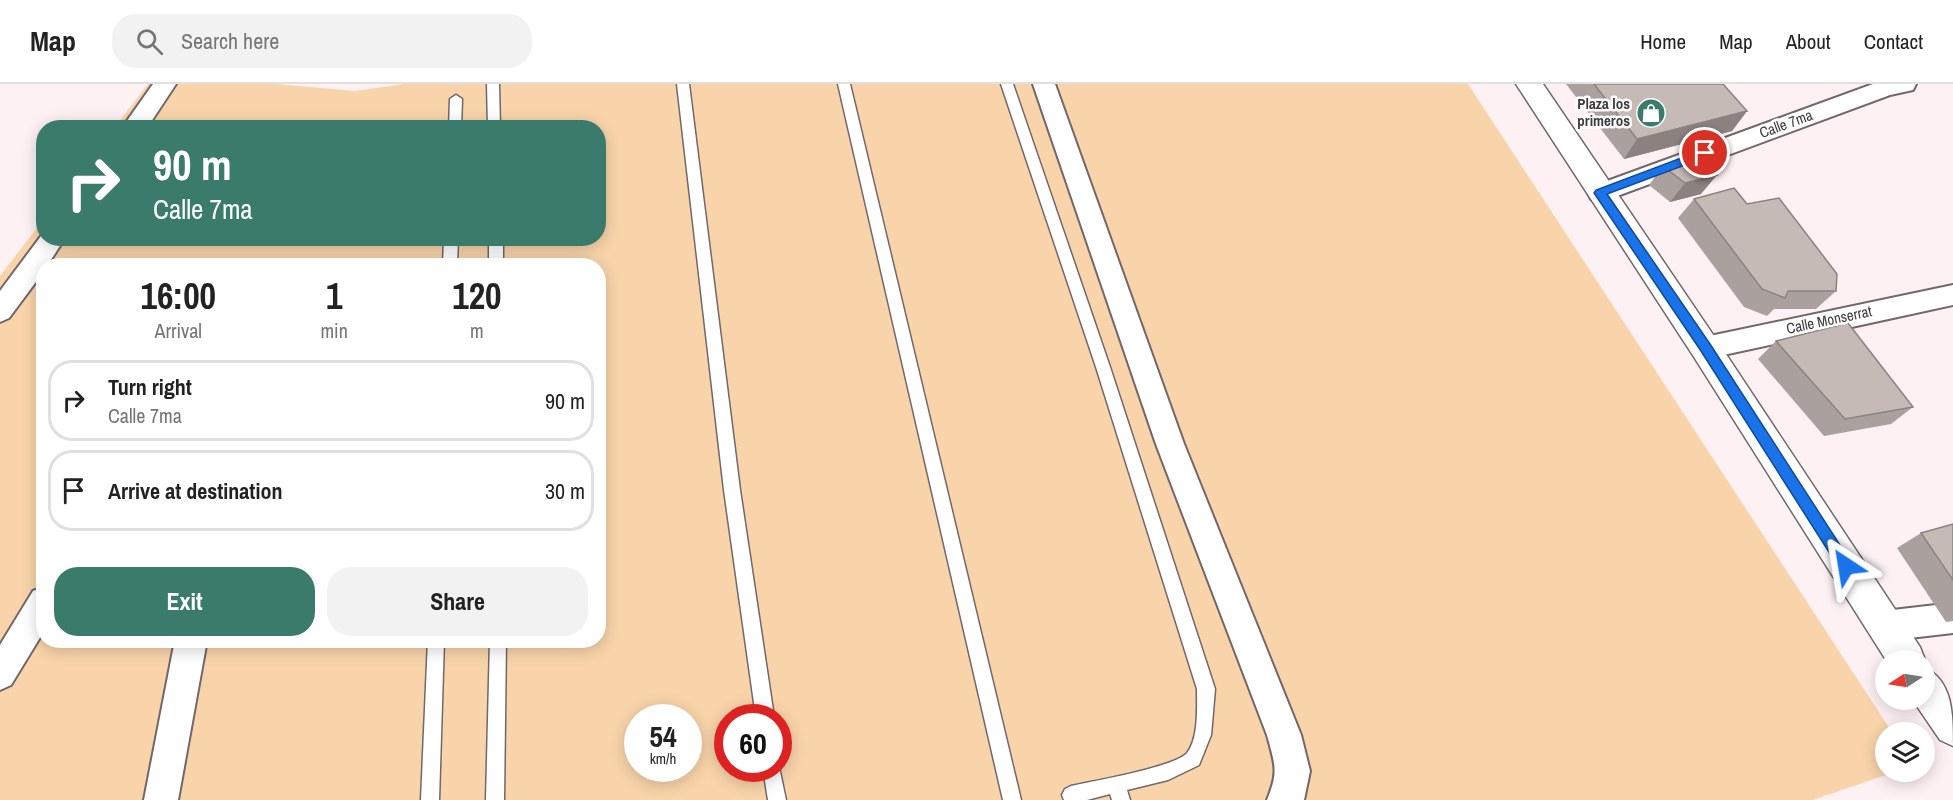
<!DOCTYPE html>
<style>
body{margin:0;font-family:"Archivo Narrow",sans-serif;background:#f2f2f2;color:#222;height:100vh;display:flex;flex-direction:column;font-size:22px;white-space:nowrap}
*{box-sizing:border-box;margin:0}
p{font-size:20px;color:#767676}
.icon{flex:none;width:33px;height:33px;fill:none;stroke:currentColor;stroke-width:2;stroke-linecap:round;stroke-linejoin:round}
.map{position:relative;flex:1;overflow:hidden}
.drawer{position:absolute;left:36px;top:174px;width:570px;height:390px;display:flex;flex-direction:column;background:#fff;border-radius:24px;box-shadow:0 3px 15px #0003}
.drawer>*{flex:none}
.top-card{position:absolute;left:36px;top:36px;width:570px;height:126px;border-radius:24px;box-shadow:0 3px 15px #0003;background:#3b7b6b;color:#fff;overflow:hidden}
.needle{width:39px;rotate:258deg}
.buttons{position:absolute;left:1875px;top:566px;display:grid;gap:12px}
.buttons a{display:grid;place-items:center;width:60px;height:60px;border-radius:50%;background:#fff;box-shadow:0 3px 15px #0003;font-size:30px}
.speed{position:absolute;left:624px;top:620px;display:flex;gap:12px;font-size:30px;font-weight:700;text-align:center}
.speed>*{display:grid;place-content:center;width:78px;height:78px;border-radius:50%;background:#fff;box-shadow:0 3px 15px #0003;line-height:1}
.speed small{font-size:15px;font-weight:400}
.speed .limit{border:9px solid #d22;background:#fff;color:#111}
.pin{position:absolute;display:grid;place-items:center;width:51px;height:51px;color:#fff;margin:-26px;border:3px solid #fff;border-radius:50%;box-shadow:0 2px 6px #0007}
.me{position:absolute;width:66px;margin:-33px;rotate:327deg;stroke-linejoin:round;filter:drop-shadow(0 0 4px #0008)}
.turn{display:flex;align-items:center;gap:21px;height:126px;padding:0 18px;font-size:27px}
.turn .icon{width:78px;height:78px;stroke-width:2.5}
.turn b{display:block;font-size:42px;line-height:51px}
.eta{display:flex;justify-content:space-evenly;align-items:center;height:102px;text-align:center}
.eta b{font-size:36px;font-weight:800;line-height:42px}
.button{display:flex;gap:12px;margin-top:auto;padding:12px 18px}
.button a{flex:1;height:69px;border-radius:24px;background:#3b7b6b;color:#fff;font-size:24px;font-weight:800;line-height:69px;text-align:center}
.button a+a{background:#f2f2f2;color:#222}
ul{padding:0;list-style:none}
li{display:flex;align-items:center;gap:18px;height:81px;margin:0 12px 9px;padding:0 6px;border:3px solid #e0e0e0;border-radius:24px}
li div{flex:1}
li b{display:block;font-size:22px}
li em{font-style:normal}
header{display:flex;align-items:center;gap:36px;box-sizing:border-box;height:84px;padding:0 30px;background:#fff;border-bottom:2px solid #e0e0e0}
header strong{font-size:28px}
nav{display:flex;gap:33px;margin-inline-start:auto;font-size:21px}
.search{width:420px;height:54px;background:#f2f2f2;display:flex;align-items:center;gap:15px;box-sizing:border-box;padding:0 21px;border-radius:24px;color:#767676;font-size:22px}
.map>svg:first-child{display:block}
.green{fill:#f9d4aa;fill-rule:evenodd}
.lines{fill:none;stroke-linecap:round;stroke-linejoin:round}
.service-casing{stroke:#726769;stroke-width:3}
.minor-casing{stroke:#726769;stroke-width:4}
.primary-casing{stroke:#726769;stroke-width:3}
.service{fill:#fff;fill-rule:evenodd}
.minor{fill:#fff;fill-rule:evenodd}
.primary{fill:#fff;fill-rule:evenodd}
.wall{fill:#aaa09d}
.shaded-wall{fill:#8b8280}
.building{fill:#c6bab7;stroke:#8b8280;stroke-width:1.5}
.route{fill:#1a73e8;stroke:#114b97;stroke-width:1.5}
.labels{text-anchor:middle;stroke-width:5;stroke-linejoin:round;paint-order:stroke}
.poi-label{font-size:15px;font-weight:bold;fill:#3f3a3b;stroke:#fff;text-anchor:end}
.street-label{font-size:15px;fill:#3f3a3b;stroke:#fff}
</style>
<header>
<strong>Map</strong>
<div class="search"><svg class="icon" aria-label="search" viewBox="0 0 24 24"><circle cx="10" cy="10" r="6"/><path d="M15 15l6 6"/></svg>Search here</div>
<nav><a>Home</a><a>Map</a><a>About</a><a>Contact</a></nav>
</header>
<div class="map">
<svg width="1953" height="716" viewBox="0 0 1953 716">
<rect width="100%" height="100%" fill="#fdf1f4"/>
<path class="green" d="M 148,0 L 276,0 L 355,7 L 404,0 L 1468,0 L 1892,648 L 1886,648 L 1886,687 L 1897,687 L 1813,716 L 0,716 L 0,192 L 43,136 L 44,154 L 598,154 L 598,44 L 115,43 ZM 44,182 L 598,182 L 598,556 L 44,556 ZM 638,633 L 688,633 L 688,684 L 638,684 ZM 728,633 L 778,633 L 778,684 L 728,684 Z"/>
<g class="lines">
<g class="service-casing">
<path id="service" d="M 487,0 L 499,0 L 500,44 L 488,44 Z
M 677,0 L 689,0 L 740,406 L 774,633 L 756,633 L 724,406 Z
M 838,0 L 850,0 L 1021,716 L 1003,716 Z
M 1001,0 L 1013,0 L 1110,283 L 1215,605 L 1211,651 L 1199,681 L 1168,696 L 1127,706 L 1130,716 L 1112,716 L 1110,710 L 1087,716 L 1064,716 L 1062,711 L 1065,705 L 1071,702 C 1093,697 1175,683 1187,669 C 1199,654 1197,623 1197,605 L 1096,283 Z
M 456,11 L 462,15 L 461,44 L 449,44 L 450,15 Z
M 444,154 L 458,154 L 457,182 L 443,182 Z
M 489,154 L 503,154 L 503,182 L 489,182 Z
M 428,556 L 444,556 L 439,716 L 421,716 Z
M 490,556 L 506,556 L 504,716 L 486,716 Z
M 778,678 L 786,716 L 768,716 L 763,684 L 778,684 Z"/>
</g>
<g class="minor-casing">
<path id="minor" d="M 153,0 L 176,0 L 147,44 L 122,44 Z
M 1033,0 L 1055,0 L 1184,360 L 1301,651 L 1310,687 L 1304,716 L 1267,716 C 1279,687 1275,681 1267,651 L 1156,360 Z
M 1873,0 L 1916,0 L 1913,6 L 1890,11 L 1609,115 L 1600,118 L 1591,115 L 1588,109 L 1591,103 Z
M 44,148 L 44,154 L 65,154 L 47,182 L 44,182 L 44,187 L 9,234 L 0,238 L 0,207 Z
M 1953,201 L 1953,221 L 1705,275 L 1695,272 L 1691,264 L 1695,256 L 1705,253 Z
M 44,503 L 44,547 L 11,601 L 0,606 L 0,561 L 33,507 Z
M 1953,519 L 1953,549 L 1884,557 L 1873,552 L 1868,542 L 1873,532 L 1884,527 Z
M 175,556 L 207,556 L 178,716 L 144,716 Z"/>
</g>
<g class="primary-casing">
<path id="primary" d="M 1516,0 L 1543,0 L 1716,255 L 1920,563 L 1925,576 L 1924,578 L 1924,576 L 1886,576 L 1694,273 Z
M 1924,583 C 1953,597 1953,630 1953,662 L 1940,656 L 1912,615 L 1924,615 Z"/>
</g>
<use href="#service" class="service"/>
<use href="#minor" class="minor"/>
<use href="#primary" class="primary"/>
</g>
<path class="wall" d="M 1566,0 L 1723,0 L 1747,27 L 1732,47 L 1624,75 Z
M 1663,82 L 1701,110 L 1670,118 L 1649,101 Z
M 1694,115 L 1836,207 L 1816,225 L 1774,225 L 1767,232 L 1744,223 L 1678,134 Z
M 1776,257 L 1913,323 L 1891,340 L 1824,352 L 1758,275 Z
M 1953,440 L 1953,537 L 1946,538 L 1897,464 L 1921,449 Z"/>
<path class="shaded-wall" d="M 1747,27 L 1732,47 L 1624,75 L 1637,55 Z
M 1717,91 L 1701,110 L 1670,118 L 1685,99 Z"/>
<path class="building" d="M 1594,0 L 1723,0 L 1747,27 L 1637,55 Z
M 1695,71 L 1717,91 L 1685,99 L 1663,82 Z
M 1734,104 L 1747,120 L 1779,114 L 1837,190 L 1836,207 L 1788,207 L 1785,214 L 1762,205 L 1694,115 Z
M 1848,239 L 1913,323 L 1845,335 L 1776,257 Z
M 1953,440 L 1953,496 L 1921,449 Z"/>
<path class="route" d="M 1705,65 L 1709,66 L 1709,72 L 1607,110 L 1710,260 L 1851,478 L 1853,482 L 1851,487 L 1846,489 L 1841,487 L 1701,267 L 1594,109 L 1596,106 Z"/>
<defs>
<g id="shop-disc" transform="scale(1.5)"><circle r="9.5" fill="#3b7b6b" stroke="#fff"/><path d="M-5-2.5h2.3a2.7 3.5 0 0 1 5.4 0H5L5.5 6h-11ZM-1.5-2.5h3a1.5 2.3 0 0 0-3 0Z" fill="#fff"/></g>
</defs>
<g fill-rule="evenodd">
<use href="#shop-disc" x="1651" y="29"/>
</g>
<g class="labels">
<g class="poi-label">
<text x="1630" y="25">Plaza los<tspan x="1630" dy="17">primeros</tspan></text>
</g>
<g class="street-label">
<text transform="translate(1786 40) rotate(-20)" y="5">Calle 7ma</text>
<text transform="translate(1829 236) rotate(-12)" y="5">Calle Monserrat</text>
</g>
</g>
</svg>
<div class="buttons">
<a><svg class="needle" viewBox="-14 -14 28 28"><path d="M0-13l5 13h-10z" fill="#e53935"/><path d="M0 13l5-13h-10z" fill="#767676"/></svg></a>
<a><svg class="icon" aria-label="layers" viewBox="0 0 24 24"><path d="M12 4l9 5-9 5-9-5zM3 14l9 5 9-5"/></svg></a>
</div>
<div class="speed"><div>54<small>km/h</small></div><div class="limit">60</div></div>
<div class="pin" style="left:1705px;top:69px;background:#d93025"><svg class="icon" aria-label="arrive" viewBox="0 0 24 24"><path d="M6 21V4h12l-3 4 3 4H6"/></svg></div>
<svg class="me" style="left:1846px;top:482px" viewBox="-20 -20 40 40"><path d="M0-17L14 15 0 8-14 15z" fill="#1a73e8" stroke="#fff" stroke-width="4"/></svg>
<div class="top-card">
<div class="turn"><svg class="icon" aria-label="right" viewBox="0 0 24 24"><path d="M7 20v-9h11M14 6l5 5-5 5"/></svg><div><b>90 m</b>Calle 7ma</div></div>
</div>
<section class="drawer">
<div class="eta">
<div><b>16:00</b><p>Arrival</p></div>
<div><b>1</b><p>min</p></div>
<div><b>120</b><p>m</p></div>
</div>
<ul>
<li><svg class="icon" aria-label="right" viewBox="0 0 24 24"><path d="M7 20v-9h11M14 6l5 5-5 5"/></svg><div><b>Turn right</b><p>Calle 7ma</p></div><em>90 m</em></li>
<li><svg class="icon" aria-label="arrive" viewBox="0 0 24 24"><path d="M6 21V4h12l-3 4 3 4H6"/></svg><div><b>Arrive at destination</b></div><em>30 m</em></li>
</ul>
<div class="button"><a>Exit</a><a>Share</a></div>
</section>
</div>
